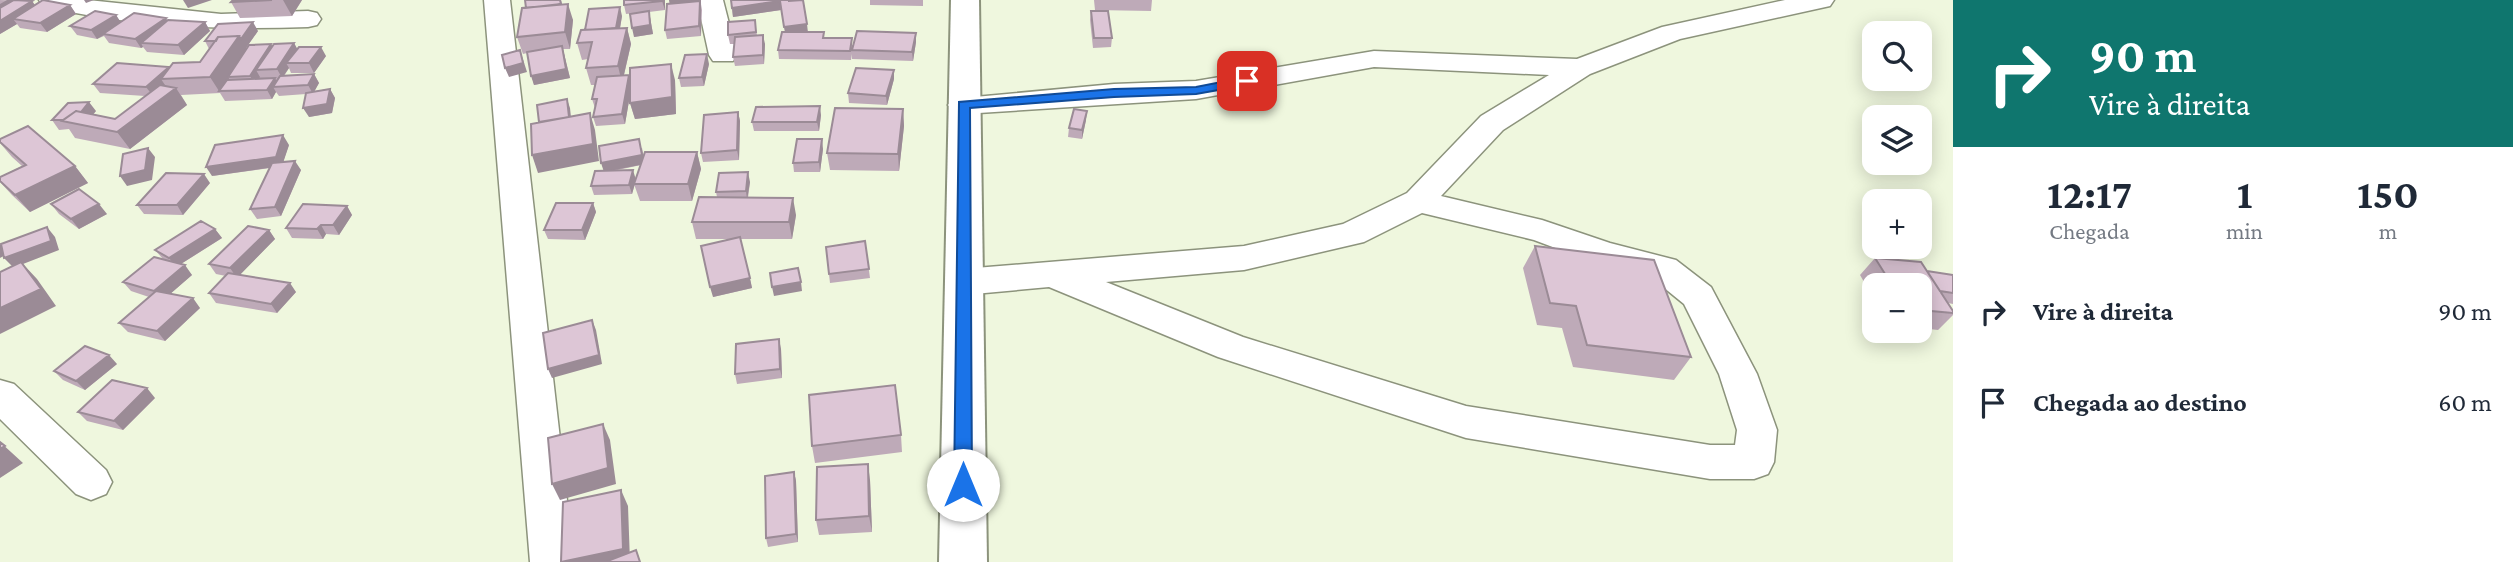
<!DOCTYPE html>
<html lang="pt">
<meta charset="utf-8">
<style>
body{margin:0;font-family:"Crimson Pro",serif;background:#f6f6f7;color:#1f2937;height:100vh;display:flex;flex-direction:column;font-size:26px;white-space:nowrap}
*{box-sizing:border-box;margin:0}
p{font-size:23px;color:#747a83}
.icon{flex:none;width:38px;height:38px;fill:none;stroke:currentColor;stroke-width:2;stroke-linecap:round;stroke-linejoin:round}
.map{position:relative;flex:1;overflow:hidden}
.side{display:flex;flex-direction:column;background:#fff;width:560px}
.side>*{flex:none}
.banner{background:#0f766e;color:#fff;overflow:hidden}
.buttons{position:absolute;left:1862px;top:21px;display:grid;gap:14px}
.buttons a{display:grid;place-items:center;width:70px;height:70px;border-radius:14px;background:#fff;box-shadow:0 4px 18px #0003;font-size:35px}
.pin{position:absolute;display:grid;place-items:center;width:60px;height:60px;color:#fff;margin:-30px;border-radius:14px;box-shadow:0 4px 10px #0006}
.me{position:absolute;width:77px;margin:-38px;rotate:0deg;stroke-linejoin:round;filter:drop-shadow(0 0 5px #0008)}
.turn{display:flex;align-items:center;gap:24px;height:147px;padding:0 21px;font-size:32px}
.turn .icon{width:91px;height:91px;stroke-width:2.5}
.turn b{display:block;font-size:49px;line-height:60px}
.eta{display:flex;justify-content:space-evenly;align-items:center;height:119px;text-align:center}
.eta b{font-size:42px;font-weight:700;line-height:49px}
ul{padding:0;list-style:none}
li{display:flex;align-items:center;gap:21px;height:91px;padding:0 21px}
li div{flex:1}
li b{display:block;font-size:26px}
li em{font-style:normal}
main{display:flex;flex:1;min-height:0}
.map>svg:first-child{display:block}
.lines{fill:none;stroke-linecap:round;stroke-linejoin:round}
.street-casing{stroke:#8c937c;stroke-width:3}
.secondary-casing{stroke:#8c937c;stroke-width:4}
.street{fill:#fff;fill-rule:evenodd}
.secondary{fill:#fff;fill-rule:evenodd}
.wall{fill:#beaab8}
.shaded-wall{fill:#9b8b96}
.building{fill:#ddc6d6;stroke:#9b8b96;stroke-width:2}
.route{fill:#1a73e8;stroke:#114b97;stroke-width:2}
</style>
<main>
<div class="map">
<svg width="1953" height="562" viewBox="0 0 1953 562">
<rect width="100%" height="100%" fill="#eff7de"/>
<g class="lines">
<g class="street-casing">
<path id="street" d="M 39,0 L 88,0 L 221,14 L 308,11 L 317,13 L 321,19 L 317,25 L 308,27 C 219,30 130,27 43,6 Z
M 484,0 L 510,0 L 574,562 L 530,562 Z
M 697,0 L 723,0 L 737,55 L 733,61 L 713,61 L 709,55 Z
M 1785,0 L 1834,0 L 1830,6 L 1680,39 L 1590,74 L 1503,130 L 1441,196 L 1542,220 L 1610,243 L 1676,260 L 1711,287 L 1757,374 L 1777,430 L 1774,462 L 1768,474 L 1754,479 L 1710,479 L 1466,438 L 1218,357 L 1049,287 L 963,295 L 951,291 L 945,282 L 951,273 L 963,269 L 1244,246 L 1343,224 L 1407,193 L 1481,116 L 1549,75 L 1374,67 L 1196,99 L 963,114 L 953,111 L 948,105 L 953,99 L 1114,84 L 1196,81 L 1374,51 L 1577,59 L 1662,27 ZM 1422,213 L 1534,240 L 1590,261 L 1652,278 L 1684,304 L 1719,374 L 1737,430 L 1735,445 L 1710,445 L 1466,406 L 1243,337 L 1106,282 L 1244,270 L 1364,242 Z
M 0,380 L 14,384 L 106,470 L 112,482 L 106,494 L 91,500 L 76,494 L 0,419 Z"/>
</g>
<g class="secondary-casing">
<path id="secondary" d="M 951,0 L 979,0 L 987,562 L 939,562 Z"/>
</g>
<use href="#street" class="street"/>
<use href="#secondary" class="secondary"/>
</g>
<path class="wall" d="M 0,0 L 32,1 L 35,5 L 70,5 L 76,14 L 47,32 L 20,28 L 17,24 L 0,34 Z
M 233,0 L 302,0 L 292,16 L 240,18 L 231,2 Z
M 525,0 L 561,0 L 562,4 L 573,20 L 570,49 L 563,49 L 570,78 L 534,85 L 527,53 L 523,54 L 517,37 L 526,8 Z
M 665,0 L 665,10 L 649,12 L 653,34 L 634,37 L 643,12 L 626,14 L 624,5 Z
M 669,0 L 702,4 L 701,4 L 702,10 L 701,36 L 667,39 L 665,30 L 670,4 Z
M 730,0 L 790,0 L 808,32 L 824,38 L 853,45 L 916,33 L 916,42 L 913,61 L 852,59 L 852,54 L 851,60 L 779,59 L 778,50 L 785,32 L 781,10 L 733,17 L 731,0 Z
M 870,0 L 923,0 L 923,6 L 870,5 Z
M 1094,0 L 1152,0 L 1151,11 L 1095,10 Z
M 1091,11 L 1112,38 L 1111,47 L 1093,48 L 1090,20 Z
M 116,15 L 120,22 L 167,20 L 205,22 L 210,31 L 184,55 L 147,52 L 143,47 L 141,48 L 109,43 L 104,36 L 97,39 L 77,35 L 70,26 Z
M 622,16 L 620,28 L 627,28 L 631,44 L 624,75 L 629,75 L 630,78 L 675,80 L 676,114 L 635,119 L 630,103 L 630,95 L 625,124 L 596,126 L 593,117 L 595,108 L 592,99 L 595,85 L 591,85 L 586,68 L 588,59 L 582,60 L 577,43 L 585,30 Z
M 755,20 L 757,36 L 765,44 L 764,64 L 735,66 L 733,57 L 735,44 L 730,44 L 728,35 Z
M 258,31 L 246,48 L 246,49 L 271,44 L 272,46 L 294,43 L 297,49 L 326,56 L 314,73 L 291,73 L 289,68 L 284,76 L 314,74 L 319,83 L 314,91 L 330,89 L 335,98 L 332,113 L 309,117 L 306,94 L 279,96 L 276,92 L 272,99 L 225,101 L 220,93 L 181,95 L 187,105 L 130,149 L 75,138 L 69,129 L 59,130 L 52,120 L 96,111 L 93,114 L 115,119 L 145,96 L 100,93 L 93,84 L 169,67 L 200,62 L 209,49 L 205,41 Z
M 709,64 L 704,86 L 681,87 L 679,78 Z
M 894,79 L 887,105 L 849,103 L 848,93 Z
M 903,109 L 904,126 L 899,171 L 830,170 L 827,153 Z
M 738,112 L 740,121 L 739,160 L 703,162 L 701,153 Z
M 821,115 L 819,131 L 754,131 L 752,122 Z
M 1086,120 L 1082,139 L 1068,137 L 1069,128 Z
M 0,139 L 75,166 L 88,183 L 30,212 L 12,195 L 0,182 L 0,177 L 22,166 L 12,157 L 0,143 Z
M 289,145 L 283,162 L 301,170 L 281,216 L 257,219 L 250,209 L 270,168 L 212,176 Z
M 642,148 L 644,157 L 697,152 L 701,169 L 692,201 L 640,201 L 634,184 L 641,165 L 613,171 L 636,180 L 632,194 L 594,195 L 591,186 L 603,171 Z
M 823,149 L 820,172 L 794,172 L 793,163 Z
M 750,182 L 748,198 L 796,215 L 792,239 L 740,239 L 752,288 L 713,297 L 733,239 L 696,239 L 692,222 L 717,197 L 716,192 Z
M 210,183 L 183,215 L 144,214 L 137,205 Z
M 593,203 L 596,212 L 585,240 L 548,239 L 544,230 Z
M 51,204 L 107,214 L 79,229 L 59,214 Z
M 347,206 L 352,215 L 339,235 L 326,234 L 323,239 L 292,238 L 286,228 Z
M 215,229 L 222,238 L 181,264 L 192,275 L 170,294 L 200,308 L 165,341 L 128,332 L 119,323 L 149,297 L 131,291 L 123,282 L 163,259 L 155,250 Z
M 269,230 L 275,239 L 239,275 L 296,292 L 277,313 L 216,303 L 209,293 L 226,276 L 216,274 L 209,264 Z
M 865,241 L 870,278 L 830,283 L 826,247 Z
M 1535,246 L 1691,357 L 1674,380 L 1573,367 L 1562,328 L 1537,325 L 1523,268 Z
M 1875,258 L 1927,271 L 1953,275 L 1953,304 L 1948,303 L 1953,311 L 1953,315 L 1938,330 L 1920,328 L 1920,285 L 1874,285 L 1874,299 L 1860,275 Z
M 781,349 L 782,378 L 737,384 L 735,374 Z
M 117,364 L 85,390 L 63,380 L 54,371 Z
M 155,398 L 123,430 L 87,421 L 78,412 Z
M 901,435 L 902,452 L 815,463 L 812,446 Z
M 794,472 L 796,481 L 798,542 L 768,547 L 766,538 Z
M 870,480 L 872,532 L 819,535 L 816,520 Z"/>
<path class="shaded-wall" d="M 7,0 L 14,0 L 0,17 L 0,4 Z
M 84,0 L 94,0 L 86,3 Z
M 183,0 L 212,0 L 188,8 Z
M 283,0 L 302,0 L 292,16 Z
M 663,0 L 665,0 L 665,10 L 662,1 Z
M 669,0 L 701,0 L 701,36 L 699,26 L 671,9 Z
M 32,1 L 38,10 L 13,19 L 17,24 L 0,34 L 0,21 Z
M 780,1 L 781,10 L 733,17 L 732,8 Z
M 568,4 L 573,20 L 570,49 L 565,32 Z
M 70,5 L 76,14 L 47,32 L 40,23 Z
M 620,7 L 622,16 L 618,40 L 616,31 Z
M 649,11 L 653,34 L 634,37 L 632,28 Z
M 116,15 L 122,24 L 103,34 L 104,35 L 97,39 L 91,30 Z
M 166,18 L 171,27 L 141,43 L 143,47 L 141,48 L 135,39 Z
M 205,22 L 210,31 L 184,55 L 178,45 Z
M 253,22 L 258,31 L 246,48 L 249,53 L 228,77 L 230,80 L 219,91 L 210,77 L 239,36 Z
M 807,24 L 808,33 L 786,36 L 784,27 Z
M 627,28 L 631,44 L 622,83 L 618,66 Z
M 916,33 L 916,42 L 913,61 L 912,52 Z
M 763,35 L 765,44 L 764,64 L 763,55 Z
M 294,43 L 299,52 L 286,63 L 289,68 L 282,78 L 277,69 Z
M 271,44 L 276,53 L 256,70 L 260,77 L 255,85 L 250,76 Z
M 562,46 L 570,78 L 534,85 L 531,76 Z
M 321,47 L 326,56 L 314,73 L 309,63 Z
M 520,50 L 527,72 L 509,77 L 505,68 Z
M 707,54 L 709,64 L 704,86 L 702,77 Z
M 671,64 L 675,80 L 676,114 L 635,119 L 630,103 Z
M 169,67 L 161,79 L 165,85 L 153,96 L 146,87 Z
M 894,70 L 894,79 L 887,105 L 886,96 Z
M 314,74 L 319,83 L 313,94 L 308,85 Z
M 629,75 L 632,84 L 625,124 L 622,114 Z
M 275,78 L 279,86 L 273,87 L 276,92 L 272,99 L 267,90 Z
M 176,88 L 187,105 L 130,149 L 117,132 Z
M 330,89 L 335,98 L 332,113 L 309,117 L 303,108 Z
M 567,99 L 570,108 L 572,127 L 542,133 Z
M 89,102 L 96,111 L 84,125 L 74,119 Z
M 820,106 L 821,115 L 819,131 L 817,122 Z
M 903,109 L 904,126 L 899,171 L 898,154 Z
M 1087,111 L 1086,120 L 1082,139 L 1082,130 Z
M 738,112 L 740,121 L 739,160 L 737,150 Z
M 590,113 L 595,130 L 599,161 L 538,173 L 532,155 Z
M 283,135 L 289,145 L 282,166 L 212,176 L 206,167 Z
M 639,139 L 645,164 L 604,172 L 601,163 Z
M 822,139 L 823,149 L 820,172 L 819,162 Z
M 148,148 L 155,157 L 152,180 L 127,186 L 120,176 Z
M 697,152 L 701,169 L 692,201 L 688,184 Z
M 295,161 L 301,170 L 281,216 L 275,207 Z
M 75,166 L 88,183 L 30,212 L 15,195 Z
M 633,170 L 636,180 L 632,194 L 629,185 Z
M 748,172 L 750,182 L 747,200 L 746,191 Z
M 204,174 L 210,183 L 183,215 L 177,205 Z
M 793,198 L 796,215 L 792,239 L 789,222 Z
M 593,203 L 596,212 L 585,240 L 582,230 Z
M 99,204 L 107,214 L 79,229 L 71,219 Z
M 347,206 L 352,215 L 339,235 L 333,225 Z
M 321,225 L 326,234 L 323,239 L 317,229 Z
M 47,227 L 55,237 L 59,250 L 23,264 L 37,279 L 56,306 L 0,334 L 0,308 L 13,267 L 4,258 Z
M 215,229 L 222,238 L 176,267 L 169,258 Z
M 269,230 L 275,239 L 237,278 L 230,268 Z
M 0,244 L 9,253 L 0,258 Z
M 185,265 L 192,275 L 162,301 L 154,291 Z
M 750,278 L 752,288 L 713,297 L 710,287 Z
M 801,282 L 802,291 L 774,296 L 772,287 Z
M 290,283 L 296,292 L 277,313 L 271,304 Z
M 193,298 L 200,308 L 165,341 L 157,331 Z
M 592,320 L 596,330 L 602,364 L 552,378 L 548,369 Z
M 779,339 L 781,349 L 782,378 L 780,369 Z
M 109,355 L 117,364 L 85,390 L 76,381 Z
M 147,388 L 155,398 L 123,430 L 114,421 Z
M 603,424 L 610,440 L 616,484 L 560,500 L 552,484 Z
M 0,442 L 23,463 L 0,478 Z
M 868,464 L 870,480 L 872,532 L 869,516 Z
M 794,472 L 796,481 L 798,542 L 796,534 Z
M 621,490 L 628,506 L 630,562 L 562,562 Z"/>
<path class="building" d="M 14,0 L 32,1 L 0,21 L 0,8 Z
M 43,0 L 70,5 L 40,23 L 13,19 Z
M 233,0 L 272,0 L 231,2 Z
M 525,0 L 560,0 L 561,4 L 526,8 Z
M 624,0 L 663,0 L 662,1 L 624,5 Z
M 731,0 L 789,0 L 789,1 L 803,0 L 807,24 L 784,27 L 780,1 L 732,8 Z
M 700,1 L 699,26 L 665,30 L 667,4 Z
M 568,4 L 565,32 L 517,37 L 522,8 Z
M 620,7 L 616,28 L 585,30 L 589,9 Z
M 95,11 L 116,15 L 91,30 L 70,26 Z
M 649,11 L 650,25 L 632,28 L 630,14 Z
M 1091,11 L 1108,11 L 1112,38 L 1094,38 Z
M 134,13 L 166,18 L 135,39 L 103,34 Z
M 168,20 L 205,22 L 178,45 L 141,43 Z
M 755,20 L 756,32 L 728,35 L 728,22 Z
M 253,22 L 241,39 L 239,36 L 218,37 L 216,41 L 205,41 L 218,24 Z
M 627,28 L 618,66 L 586,68 L 592,42 L 577,43 L 581,30 Z
M 857,31 L 916,33 L 912,52 L 852,50 Z
M 782,32 L 824,32 L 823,38 L 852,38 L 850,51 L 778,50 Z
M 763,35 L 763,55 L 733,57 L 735,37 Z
M 239,36 L 210,77 L 161,79 L 173,63 L 200,62 L 218,37 Z
M 294,43 L 277,69 L 256,70 L 274,44 Z
M 271,44 L 250,76 L 228,77 L 249,45 Z
M 562,46 L 566,69 L 531,76 L 527,52 Z
M 299,47 L 321,47 L 309,63 L 286,63 Z
M 520,50 L 523,63 L 505,68 L 502,55 Z
M 707,54 L 702,77 L 679,78 L 685,55 Z
M 117,63 L 169,67 L 146,87 L 93,84 Z
M 671,64 L 672,97 L 630,103 L 630,68 Z
M 856,68 L 894,70 L 886,96 L 848,93 Z
M 314,74 L 308,85 L 273,87 L 280,76 Z
M 629,75 L 622,114 L 593,117 L 597,99 L 592,99 L 597,77 Z
M 275,78 L 267,90 L 219,91 L 227,80 Z
M 160,85 L 176,88 L 117,132 L 62,121 L 76,111 L 115,119 Z
M 330,89 L 327,104 L 303,108 L 306,93 Z
M 567,99 L 569,117 L 539,122 L 537,105 Z
M 89,102 L 81,112 L 76,111 L 63,120 L 52,120 L 68,103 Z
M 820,106 L 817,122 L 752,122 L 756,107 Z
M 835,108 L 903,109 L 898,154 L 827,153 Z
M 1074,109 L 1087,111 L 1082,130 L 1069,128 Z
M 738,112 L 737,150 L 701,153 L 704,115 Z
M 590,113 L 593,144 L 532,155 L 531,124 Z
M 28,126 L 75,166 L 15,195 L 0,181 L 0,177 L 26,165 L 0,142 L 0,139 Z
M 283,135 L 276,157 L 206,167 L 215,145 Z
M 639,139 L 642,155 L 601,163 L 599,146 Z
M 797,139 L 822,139 L 819,162 L 793,163 Z
M 148,148 L 145,170 L 120,176 L 123,154 Z
M 645,152 L 697,152 L 688,184 L 634,184 Z
M 295,161 L 275,207 L 250,209 L 272,163 Z
M 633,170 L 629,185 L 591,186 L 595,171 Z
M 748,172 L 746,191 L 716,192 L 719,173 Z
M 166,173 L 204,174 L 177,205 L 137,205 Z
M 79,189 L 99,204 L 71,219 L 51,204 Z
M 699,197 L 793,198 L 789,222 L 692,222 Z
M 556,203 L 593,203 L 582,230 L 544,230 Z
M 303,204 L 347,206 L 333,225 L 321,225 L 317,229 L 286,228 Z
M 201,221 L 215,229 L 169,258 L 155,250 Z
M 248,226 L 269,230 L 230,268 L 209,264 Z
M 47,227 L 51,241 L 4,258 L 1,244 Z
M 740,237 L 750,278 L 710,287 L 701,246 Z
M 865,241 L 869,269 L 829,274 L 826,247 Z
M 1535,246 L 1654,260 L 1691,357 L 1587,345 L 1576,306 L 1550,303 Z
M 154,257 L 185,265 L 154,291 L 123,282 Z
M 1875,258 L 1921,262 L 1953,311 L 1953,313 L 1920,310 L 1920,285 L 1892,285 Z
M 21,262 L 41,289 L 0,308 L 0,272 Z
M 798,268 L 801,282 L 772,287 L 770,273 Z
M 1927,271 L 1953,275 L 1953,293 L 1940,291 Z
M 228,273 L 290,283 L 271,304 L 209,293 Z
M 156,291 L 193,298 L 157,331 L 119,323 Z
M 592,320 L 599,355 L 548,369 L 543,333 Z
M 779,339 L 780,369 L 735,374 L 736,344 Z
M 85,346 L 109,355 L 76,381 L 54,371 Z
M 112,380 L 147,388 L 114,421 L 78,412 Z
M 895,385 L 901,435 L 812,446 L 809,395 Z
M 603,424 L 608,468 L 552,484 L 548,438 Z
M 0,442 L 5,446 L 0,449 Z
M 868,464 L 869,516 L 816,520 L 817,467 Z
M 794,472 L 796,534 L 766,538 L 765,476 Z
M 621,490 L 623,549 L 561,562 L 563,502 Z
M 636,550 L 640,562 L 605,562 Z"/>
<path class="route" d="M 1247,77 L 1254,81 L 1252,84 L 1196,94 L 1114,97 L 970,108 L 972,485 L 970,491 L 956,491 L 954,485 L 959,102 L 1114,89 L 1196,87 Z"/>
</svg>
<div class="buttons">
<a><svg class="icon" aria-label="search" viewBox="0 0 24 24"><circle cx="10" cy="10" r="6"/><path d="M15 15l6 6"/></svg></a>
<a><svg class="icon" aria-label="layers" viewBox="0 0 24 24"><path d="M12 4l9 5-9 5-9-5zM3 14l9 5 9-5"/></svg></a>
<a>+</a>
<a>−</a>
</div>
<div class="pin" style="left:1247px;top:81px;background:#d93025"><svg class="icon" aria-label="arrive" viewBox="0 0 24 24"><path d="M6 21V4h12l-3 4 3 4H6"/></svg></div>
<svg class="me" style="left:963px;top:485px" viewBox="-20 -20 40 40"><circle r="19" fill="#fff"/><path d="M0-13L10 11 0 6-10 11z" fill="#1a73e8"/></svg>
</div>
<section class="side">
<div class="banner">
<div class="turn"><svg class="icon" aria-label="right" viewBox="0 0 24 24"><path d="M7 20v-9h11M14 6l5 5-5 5"/></svg><div><b>90 m</b>Vire à direita</div></div>
</div>
<div class="eta">
<div><b>12:17</b><p>Chegada</p></div>
<div><b>1</b><p>min</p></div>
<div><b>150</b><p>m</p></div>
</div>
<ul>
<li><svg class="icon" aria-label="right" viewBox="0 0 24 24"><path d="M7 20v-9h11M14 6l5 5-5 5"/></svg><div><b>Vire à direita</b></div><em>90 m</em></li>
<li><svg class="icon" aria-label="arrive" viewBox="0 0 24 24"><path d="M6 21V4h12l-3 4 3 4H6"/></svg><div><b>Chegada ao destino</b></div><em>60 m</em></li>
</ul>
</section>
</main>
